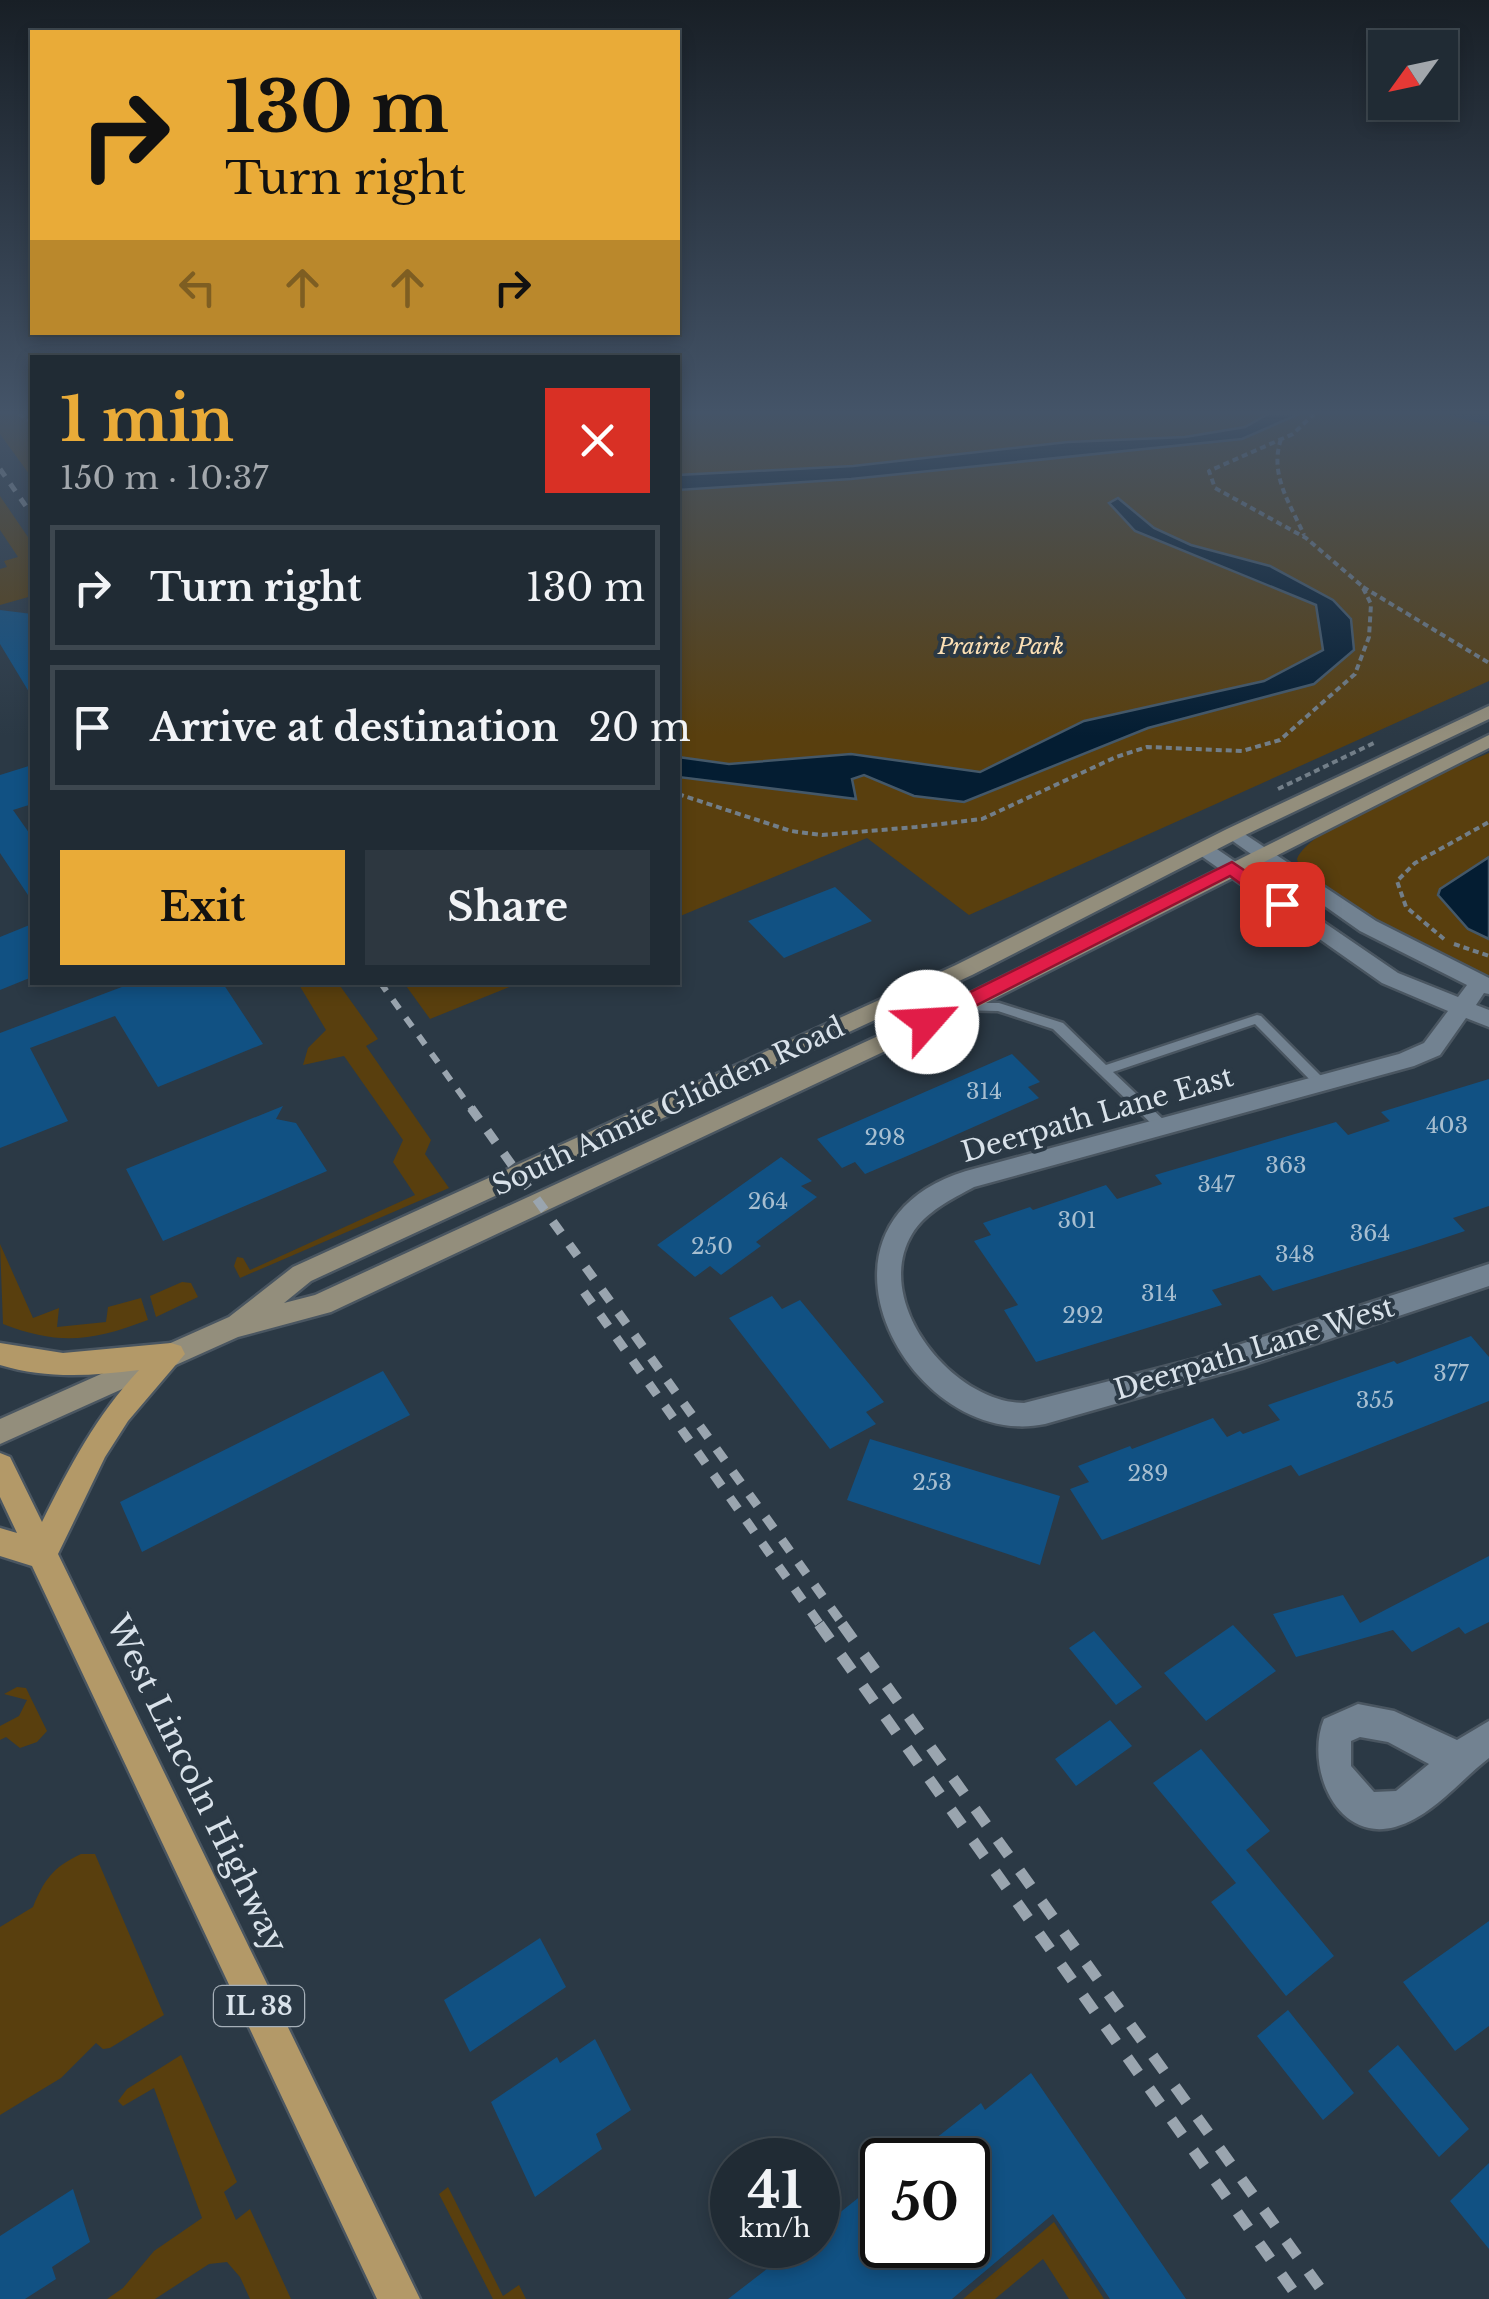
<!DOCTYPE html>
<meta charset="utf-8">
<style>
body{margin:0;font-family:"Libre Baskerville",serif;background:#2d3740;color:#f1f3f6;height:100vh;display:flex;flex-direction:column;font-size:38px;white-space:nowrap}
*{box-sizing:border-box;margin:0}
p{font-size:32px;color:#a2a7ac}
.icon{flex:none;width:55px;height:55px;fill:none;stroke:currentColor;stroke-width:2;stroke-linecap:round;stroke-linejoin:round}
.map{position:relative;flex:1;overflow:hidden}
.panel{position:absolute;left:30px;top:355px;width:650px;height:630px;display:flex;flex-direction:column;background:#202b34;border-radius:0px;box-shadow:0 5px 15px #0003,0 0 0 2px #3d474f}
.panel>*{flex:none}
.banner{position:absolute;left:30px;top:30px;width:650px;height:305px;border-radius:0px;box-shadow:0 5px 15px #0003,0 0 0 2px #3d474f;background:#e9ab38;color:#111;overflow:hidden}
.needle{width:65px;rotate:237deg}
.controls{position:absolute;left:1368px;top:30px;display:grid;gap:20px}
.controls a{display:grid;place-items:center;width:90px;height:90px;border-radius:0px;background:#202b34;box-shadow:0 5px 15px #0003,0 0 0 2px #3d474f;font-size:50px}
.speed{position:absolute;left:710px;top:2138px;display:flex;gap:20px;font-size:50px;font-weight:700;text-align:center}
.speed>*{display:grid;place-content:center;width:130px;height:130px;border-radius:50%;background:#202b34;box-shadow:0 5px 15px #0003,0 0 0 2px #3d474f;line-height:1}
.speed small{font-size:25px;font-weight:400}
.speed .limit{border:5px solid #111;border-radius:15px;background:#fff;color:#111}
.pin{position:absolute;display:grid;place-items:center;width:85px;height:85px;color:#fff;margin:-42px;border-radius:20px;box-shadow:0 5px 15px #0006}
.me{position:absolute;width:110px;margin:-55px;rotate:64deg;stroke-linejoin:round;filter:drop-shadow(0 0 8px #0008)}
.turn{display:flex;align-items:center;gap:35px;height:210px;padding:0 30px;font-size:45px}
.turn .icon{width:130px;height:130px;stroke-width:2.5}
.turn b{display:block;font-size:70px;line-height:85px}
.lanes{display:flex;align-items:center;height:95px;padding:0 30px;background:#0003;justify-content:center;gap:50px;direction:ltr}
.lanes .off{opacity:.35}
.round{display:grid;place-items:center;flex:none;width:105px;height:105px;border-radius:0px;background:#2d3740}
.headline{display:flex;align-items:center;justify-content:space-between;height:170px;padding:0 30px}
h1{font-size:60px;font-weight:700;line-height:75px;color:#e9ab38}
.primary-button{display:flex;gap:20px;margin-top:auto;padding:20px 30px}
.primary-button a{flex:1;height:115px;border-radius:0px;background:#e9ab38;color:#111;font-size:40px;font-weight:700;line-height:115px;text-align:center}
.primary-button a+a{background:#2d3740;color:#f1f3f6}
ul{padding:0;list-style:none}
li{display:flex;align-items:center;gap:30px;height:125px;margin:0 20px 15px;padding:0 10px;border:5px solid #3d474f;border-radius:0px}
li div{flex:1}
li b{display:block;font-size:38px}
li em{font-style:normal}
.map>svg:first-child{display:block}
.green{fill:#593f0e}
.water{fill:#041d32;stroke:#445869;stroke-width:2.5}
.building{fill:#115183}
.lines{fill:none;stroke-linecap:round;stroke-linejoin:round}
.service-casing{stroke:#4a5661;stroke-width:5}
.minor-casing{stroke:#4a5661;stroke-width:5}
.secondary-casing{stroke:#4a5661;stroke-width:5}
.primary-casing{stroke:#4a5661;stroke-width:5}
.path{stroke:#727e88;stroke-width:4;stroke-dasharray:6 4;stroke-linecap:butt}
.service{fill:#728291;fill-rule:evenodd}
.minor{fill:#728291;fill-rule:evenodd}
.secondary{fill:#938e7c;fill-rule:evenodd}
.primary{fill:#b39968;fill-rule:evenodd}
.rail-far3{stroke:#9aa5af;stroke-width:5;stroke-dasharray:9 9;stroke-linecap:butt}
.rail-far2{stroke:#9aa5af;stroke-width:6;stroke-dasharray:11 11;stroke-linecap:butt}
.rail-far1{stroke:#9aa5af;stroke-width:9;stroke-dasharray:14 14;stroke-linecap:butt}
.rail{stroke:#9aa5af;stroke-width:11;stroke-dasharray:19 19;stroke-linecap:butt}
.route{fill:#e11d48;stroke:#92132f;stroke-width:2.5}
.labels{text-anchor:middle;stroke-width:8;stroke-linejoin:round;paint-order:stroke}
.far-park-label{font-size:22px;font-style:italic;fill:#fce0b5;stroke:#2b3945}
.number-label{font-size:22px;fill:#a7bed0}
.shield{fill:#2b3945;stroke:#a5afb8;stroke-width:2.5}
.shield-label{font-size:25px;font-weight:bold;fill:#d9e2ea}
.street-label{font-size:28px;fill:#d9e2ea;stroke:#2b3945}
.near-street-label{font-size:32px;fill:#d9e2ea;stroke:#2b3945}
</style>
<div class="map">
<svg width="1489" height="2299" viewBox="0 0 1489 2299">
<rect width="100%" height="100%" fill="#2b3945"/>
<path class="green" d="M 0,414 L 32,414 L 32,478 L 0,434 Z
M 678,414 L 1446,414 L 1489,426 L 1489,681 L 969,915 L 867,838 L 678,917 Z
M 0,496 L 32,543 L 32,596 L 0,605 L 0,569 L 7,567 L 4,561 L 18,557 L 0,530 Z
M 1489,753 L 1489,979 L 1391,932 L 1300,870 L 1297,859 C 1312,823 1449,770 1489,753 Z
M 298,983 L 338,983 L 378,1039 L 366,1046 L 431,1140 L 425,1154 L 449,1188 L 240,1278 L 234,1266 L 237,1257 L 243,1258 L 250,1270 L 415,1195 L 393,1162 L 403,1140 L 344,1056 L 303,1065 L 308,1048 L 326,1030 Z
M 404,983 L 519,983 L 430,1019 Z
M 0,1244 L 33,1318 L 59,1308 L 57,1327 L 106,1322 L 108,1307 L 141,1298 L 148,1320 C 92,1341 60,1346 3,1324 Z
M 182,1282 L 191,1283 L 198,1297 L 156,1317 L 150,1296 Z
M 17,1687 L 26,1688 L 47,1731 L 37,1742 L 20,1748 L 6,1737 L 0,1740 L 0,1726 L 19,1716 L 27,1700 L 4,1694 Z
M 81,1854 L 95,1854 L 164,2015 L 110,2048 L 103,2049 L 96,2043 L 61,2078 L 0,2115 L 0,1927 L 33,1907 C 44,1880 53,1867 81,1854 Z
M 181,2055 L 237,2182 L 224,2192 L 236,2220 L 250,2209 L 291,2299 L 250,2299 L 240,2277 L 227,2262 L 209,2264 L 155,2299 L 107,2299 L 123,2288 L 154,2251 L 202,2218 L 154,2088 L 123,2106 L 118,2101 L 127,2089 Z
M 448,2187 L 503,2296 L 519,2285 L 526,2299 L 493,2299 L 439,2194 Z
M 1054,2222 L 1104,2299 L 1069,2299 L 1043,2259 L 995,2299 L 963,2299 Z"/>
<path class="water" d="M 1268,414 L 1299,414 L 1242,439 L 851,479 L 678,490 L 678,475 L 853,466 L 1068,442 L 1185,437 L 1245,427 Z
M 1118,498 L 1154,528 L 1191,545 L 1270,566 L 1333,600 L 1351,619 L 1354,650 L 1314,684 L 1148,728 L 964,802 L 914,796 L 864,775 L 852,779 L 856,799 L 678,777 L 678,757 L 729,764 L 851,754 L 980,772 L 1084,721 L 1264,681 L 1323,650 L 1316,605 L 1135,531 L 1109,503 Z
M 1489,857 L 1489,939 L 1468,929 L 1438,895 L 1440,889 Z"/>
<path class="building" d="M 0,610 L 32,614 L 32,697 L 0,644 Z
M 32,765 L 32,804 L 13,810 L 32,837 L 32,901 L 0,853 L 0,775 Z
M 835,887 L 872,921 L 784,958 L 748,921 Z
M 32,924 L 32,977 L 0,990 L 0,937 Z
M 135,982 L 222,982 L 263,1044 L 158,1087 L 115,1016 L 30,1048 L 68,1121 L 0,1148 L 0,1033 Z
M 1012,1054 L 1040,1082 L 1028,1087 L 1039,1098 L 933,1145 L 865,1174 L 855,1162 L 842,1168 L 817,1139 Z
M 1489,1079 L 1489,1206 L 1453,1218 L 1465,1231 L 1420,1246 L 1273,1291 L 1260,1275 L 1212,1290 L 1222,1305 L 1036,1362 L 1004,1310 L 1018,1305 L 974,1241 L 991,1235 L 983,1223 L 1030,1207 L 1033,1210 L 1106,1185 L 1117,1199 L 1162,1184 L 1155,1175 L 1336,1122 L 1348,1135 L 1390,1121 L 1381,1112 Z
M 283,1106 L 276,1119 L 296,1123 L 327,1171 L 163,1241 L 126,1169 Z
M 781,1157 L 812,1181 L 801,1186 L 817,1197 L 756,1242 L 761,1246 L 721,1275 L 710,1266 L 695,1277 L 657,1245 Z
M 772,1296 L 782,1309 L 800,1300 L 884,1402 L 866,1412 L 876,1424 L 830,1449 L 729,1318 Z
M 1471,1336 L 1489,1357 L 1489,1401 L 1299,1476 L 1291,1465 L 1102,1540 L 1070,1489 L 1089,1482 L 1078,1466 L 1130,1446 L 1132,1449 L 1213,1418 L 1227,1437 L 1240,1431 L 1243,1434 L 1280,1420 L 1268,1405 L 1394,1361 L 1397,1364 Z
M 383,1371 L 410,1415 L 142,1552 L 120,1502 Z
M 870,1439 L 1060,1496 L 1040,1565 L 847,1500 Z
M 1489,1556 L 1489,1622 L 1465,1634 L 1459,1627 L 1412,1652 L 1393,1630 L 1296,1657 L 1273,1614 L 1343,1595 L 1360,1623 Z
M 1233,1625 L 1276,1671 L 1206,1721 L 1164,1673 Z
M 1094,1631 L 1142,1687 L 1116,1705 L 1069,1648 Z
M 1110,1720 L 1132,1746 L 1076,1786 L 1055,1759 Z
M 1201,1749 L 1270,1831 L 1246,1850 L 1334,1956 L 1286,1996 L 1211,1902 L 1236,1883 L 1153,1783 Z
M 1489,1921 L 1489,2026 L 1455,2051 L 1403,1982 Z
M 540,1938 L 566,1987 L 470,2052 L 444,2000 Z
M 1288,2010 L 1354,2093 L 1323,2120 L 1257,2036 Z
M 595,2039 L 631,2110 L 596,2134 L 602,2149 L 535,2197 L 491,2102 L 557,2057 L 560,2063 Z
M 1398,2045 L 1469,2129 L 1439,2157 L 1368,2071 Z
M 1031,2073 L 1186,2299 L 1110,2299 L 1053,2214 L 952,2299 L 728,2299 L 798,2245 L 818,2245 L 818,2230 L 882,2179 L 882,2245 L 968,2245 L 968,2160 L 908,2160 L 981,2103 L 985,2110 Z
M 1489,2163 L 1489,2249 L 1450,2201 Z
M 73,2189 L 90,2242 L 52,2267 L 56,2279 L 25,2299 L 0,2299 L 0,2236 Z"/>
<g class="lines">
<g class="service-casing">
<path id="service" d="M 960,1003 L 999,1003 L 1063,1023 L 1106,1065 L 1257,1015 L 1261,1016 L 1328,1083 L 1326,1086 L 1316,1086 L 1255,1024 L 1113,1072 L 1167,1123 L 1169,1126 L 1162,1131 L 1157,1129 L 1053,1029 L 998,1011 L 956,1010 L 954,1007 L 956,1004 Z"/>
</g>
<g class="minor-casing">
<path id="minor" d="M 1234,827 L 1376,921 L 1489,978 L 1489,994 L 1484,993 L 1476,1005 L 1489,1010 L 1489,1027 L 1466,1018 L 1440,1055 L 1414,1066 L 974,1187 C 952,1199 925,1212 912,1234 C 871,1302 953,1403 1024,1403 L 1195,1359 L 1489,1264 L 1489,1286 L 1245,1367 L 1045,1424 C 912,1452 787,1226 966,1171 L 1399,1054 L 1424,1043 L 1448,1011 L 1382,983 L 1197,853 L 1194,849 L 1197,845 L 1211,845 L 1398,973 L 1458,997 L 1467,985 L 1360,931 L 1227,837 L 1224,833 Z
M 1358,1704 L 1394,1711 L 1457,1740 L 1489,1721 L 1489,1758 C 1459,1781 1433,1816 1395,1827 C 1335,1843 1305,1765 1324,1719 ZM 1360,1737 L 1388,1742 L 1429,1764 L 1396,1791 L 1374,1792 L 1351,1766 L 1351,1741 Z"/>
</g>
<g class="secondary-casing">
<path id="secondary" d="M 1489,706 L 1489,719 L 1241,837 L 972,975 L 311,1281 L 284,1303 L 315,1295 L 952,1002 L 1489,735 L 1489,748 L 968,1012 L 331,1312 L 238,1337 L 0,1444 L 0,1419 L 229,1317 L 293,1267 L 956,965 L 1227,829 Z"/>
</g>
<g class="primary-casing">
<path id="primary" d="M 0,1343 L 63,1353 L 171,1343 L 181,1346 L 185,1354 L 128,1421 L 105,1457 L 58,1554 L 420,2299 L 377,2299 L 32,1566 L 0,1556 L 0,1528 L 17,1533 L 0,1497 L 0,1453 L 10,1457 L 42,1522 C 70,1466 96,1416 139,1370 C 91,1376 46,1379 0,1365 Z"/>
</g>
<path class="path" d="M 19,414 L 32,422
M 1281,439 C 1269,475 1290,503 1304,535
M 1363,587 L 1489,663
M 1278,789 L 1376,742
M 678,794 L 791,831 L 822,835 L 916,827 L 982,819 L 1116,757 L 1147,747 L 1242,751 L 1280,740 L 1355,674 L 1369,637 L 1371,604 L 1362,586 L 1306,538 L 1215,488 L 1209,471 L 1293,434 L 1314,414
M 1444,939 L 1406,907 L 1397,881 L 1415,863 L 1489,822
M 1454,944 L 1489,956"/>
<use href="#service" class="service"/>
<use href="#minor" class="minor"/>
<use href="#secondary" class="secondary"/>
<use href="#primary" class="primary"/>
<path class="rail-far3" d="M 0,469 L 32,515"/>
<path class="rail-far2" d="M 380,982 L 473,1111"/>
<path class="rail-far1" d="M 471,1108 L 844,1626
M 584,1292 L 821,1626"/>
<path class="rail" d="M 819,1624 L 1299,2299
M 842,1624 L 1328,2299"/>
</g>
<linearGradient id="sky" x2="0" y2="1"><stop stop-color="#181f26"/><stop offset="0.56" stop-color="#445468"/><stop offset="1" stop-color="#445468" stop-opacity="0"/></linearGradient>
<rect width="1489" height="736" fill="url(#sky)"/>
<path class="route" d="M 1232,862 L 1289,900 L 1289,909 L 1275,909 L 1230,876 L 934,1027 L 920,1027 L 916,1022 L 920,1017 Z"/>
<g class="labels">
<g class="far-park-label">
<text x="1001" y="654">Prairie Park</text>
</g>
<g class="number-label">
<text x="984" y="1099">314</text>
<text x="1447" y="1133">403</text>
<text x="885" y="1145">298</text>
<text x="1286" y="1173">363</text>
<text x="1216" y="1192">347</text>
<text x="768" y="1209">264</text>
<text x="1077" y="1228">301</text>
<text x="1370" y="1241">364</text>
<text x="712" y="1254">250</text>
<text x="1295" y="1262">348</text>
<text x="1159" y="1301">314</text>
<text x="1083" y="1323">292</text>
<text x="1451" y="1381">377</text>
<text x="1375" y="1408">355</text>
<text x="1148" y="1481">289</text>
<text x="932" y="1490">253</text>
</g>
<rect class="shield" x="214" y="1986" width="90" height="40" rx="8"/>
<g class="shield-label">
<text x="259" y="2015">IL 38</text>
</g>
<g class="street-label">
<text transform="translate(668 1106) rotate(-25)" y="10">South Annie Glidden Road</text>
<text transform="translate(1097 1114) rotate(-16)" y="10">Deerpath Lane East</text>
<text transform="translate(1254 1348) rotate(-17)" y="10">Deerpath Lane West</text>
</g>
<g class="near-street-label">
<text transform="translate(197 1784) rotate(64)" y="11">West Lincoln Highway</text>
</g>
</g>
</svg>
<div class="controls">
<a><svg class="needle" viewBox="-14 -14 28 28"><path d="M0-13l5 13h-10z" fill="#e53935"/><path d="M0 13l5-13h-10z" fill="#a2a7ac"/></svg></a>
</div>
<div class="speed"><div>41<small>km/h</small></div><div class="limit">50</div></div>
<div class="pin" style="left:1282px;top:904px;background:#d93025"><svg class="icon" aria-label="arrive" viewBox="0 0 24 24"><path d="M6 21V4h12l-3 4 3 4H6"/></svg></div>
<svg class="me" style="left:927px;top:1022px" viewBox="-20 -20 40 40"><circle r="19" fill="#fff"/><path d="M0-13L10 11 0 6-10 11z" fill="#e11d48"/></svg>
<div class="banner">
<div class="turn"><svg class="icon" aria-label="right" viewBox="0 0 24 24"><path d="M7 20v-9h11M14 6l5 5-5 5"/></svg><div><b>130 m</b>Turn right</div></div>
<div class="lanes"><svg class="icon off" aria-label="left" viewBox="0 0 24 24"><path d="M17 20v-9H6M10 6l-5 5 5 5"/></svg><svg class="icon off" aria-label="ahead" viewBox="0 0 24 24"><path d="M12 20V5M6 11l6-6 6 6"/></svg><svg class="icon off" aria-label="ahead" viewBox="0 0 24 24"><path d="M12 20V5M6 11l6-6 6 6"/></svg><svg class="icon" aria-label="right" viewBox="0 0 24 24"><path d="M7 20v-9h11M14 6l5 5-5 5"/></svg></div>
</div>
<section class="panel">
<div class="headline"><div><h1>1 min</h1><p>150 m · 10:37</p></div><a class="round" style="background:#d93025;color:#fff"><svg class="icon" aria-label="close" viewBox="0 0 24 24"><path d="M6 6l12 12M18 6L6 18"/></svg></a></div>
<ul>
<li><svg class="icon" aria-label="right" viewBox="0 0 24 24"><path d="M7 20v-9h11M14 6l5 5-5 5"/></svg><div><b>Turn right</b></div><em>130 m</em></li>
<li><svg class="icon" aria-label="arrive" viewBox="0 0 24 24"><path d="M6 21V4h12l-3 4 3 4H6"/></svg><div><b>Arrive at destination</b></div><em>20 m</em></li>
</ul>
<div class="primary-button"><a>Exit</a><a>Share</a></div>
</section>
</div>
